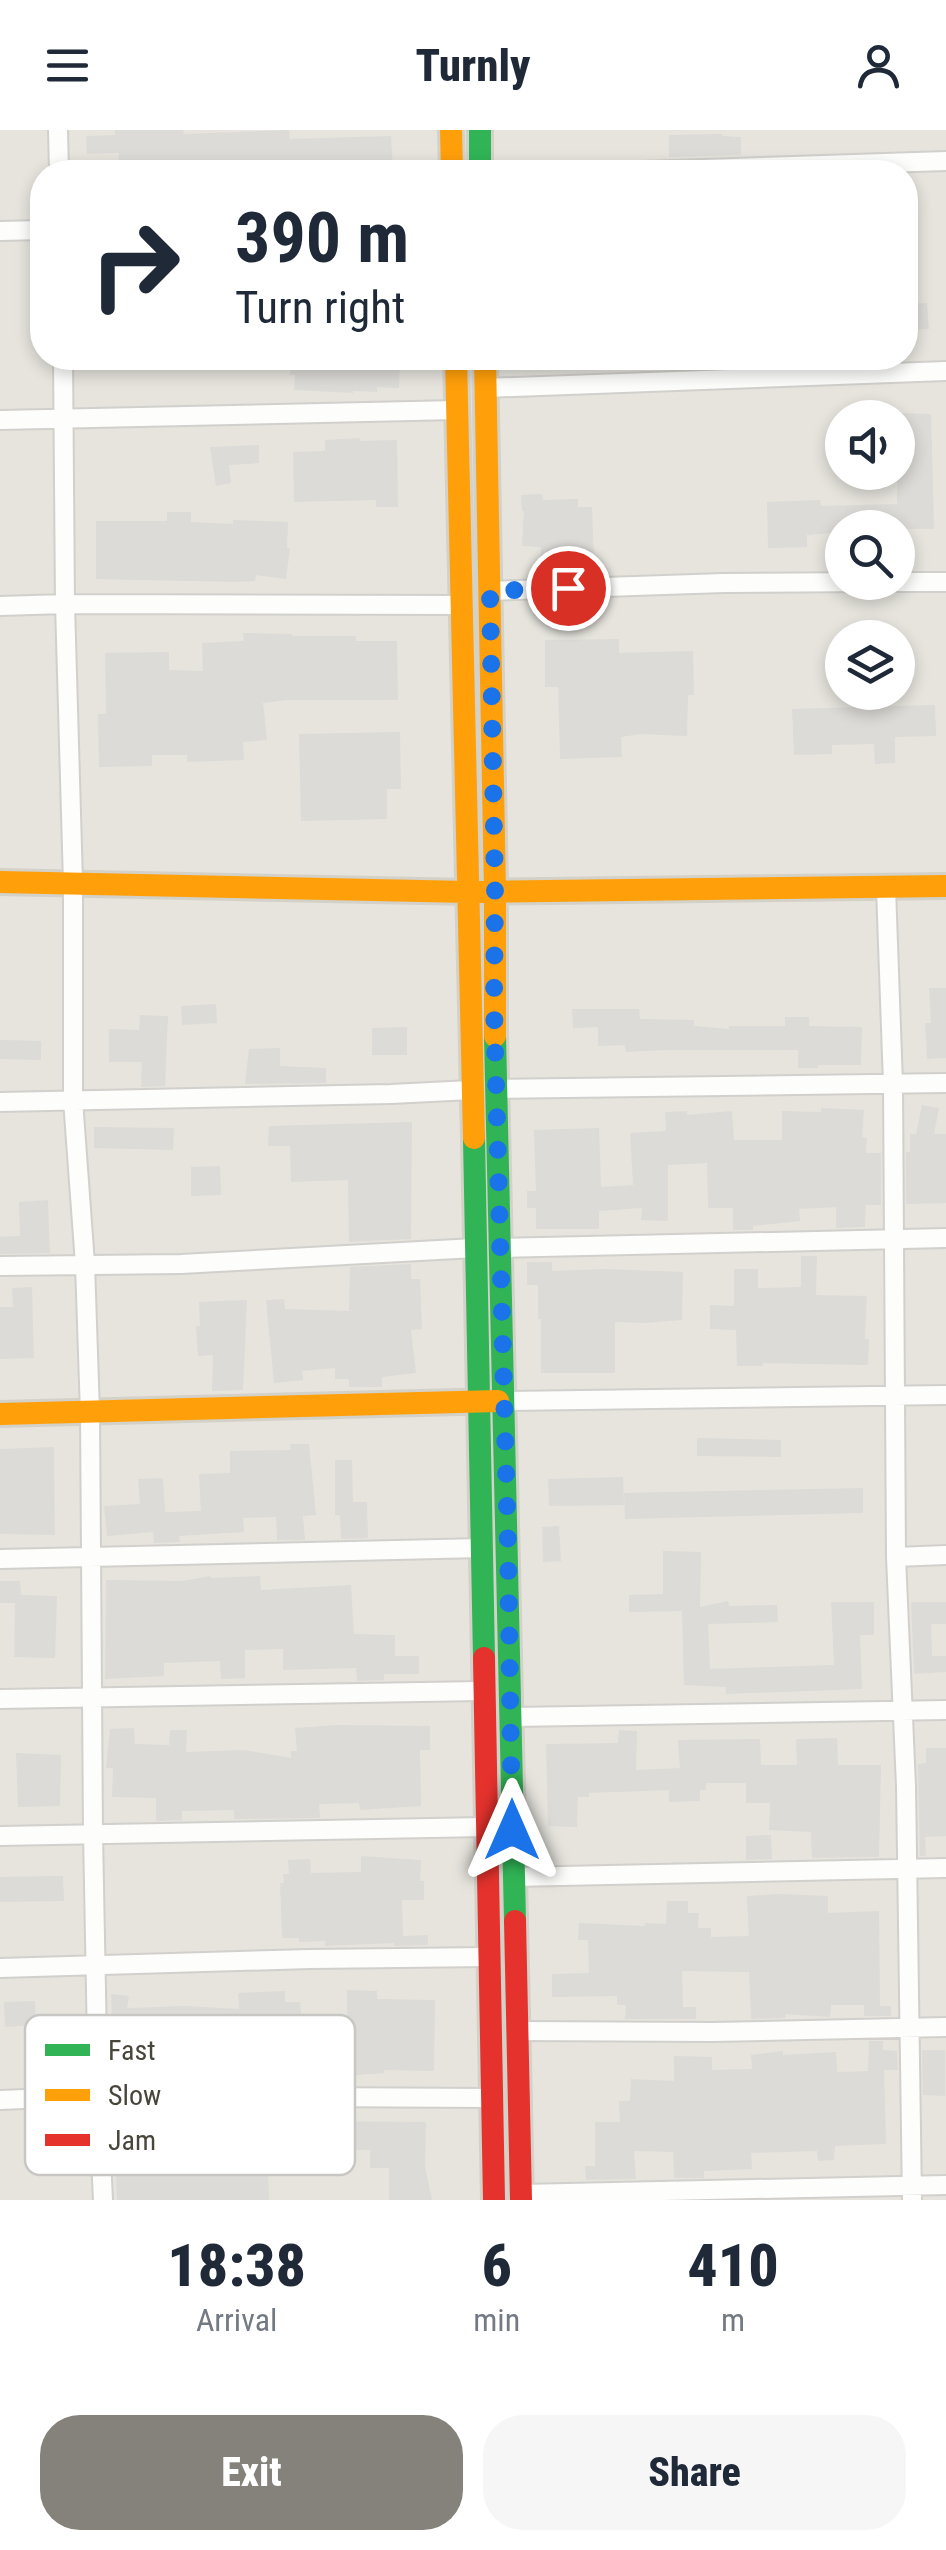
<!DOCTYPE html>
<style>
body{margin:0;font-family:"Roboto Condensed",sans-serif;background:#f6f6f7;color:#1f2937;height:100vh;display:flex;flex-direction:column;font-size:38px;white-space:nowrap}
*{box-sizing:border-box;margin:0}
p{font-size:32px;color:#747a83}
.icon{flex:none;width:55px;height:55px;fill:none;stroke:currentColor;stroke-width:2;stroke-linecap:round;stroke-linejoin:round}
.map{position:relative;height:2070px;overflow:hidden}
.sheet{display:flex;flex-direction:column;background:#fff;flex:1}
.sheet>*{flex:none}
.top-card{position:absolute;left:30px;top:30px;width:888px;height:210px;border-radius:40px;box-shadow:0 5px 15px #0003;background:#fff;color:#1f2937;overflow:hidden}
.buttons{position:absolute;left:825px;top:270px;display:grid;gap:20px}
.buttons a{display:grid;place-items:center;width:90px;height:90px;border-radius:50%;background:#fff;box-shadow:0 5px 15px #0003;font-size:50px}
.pin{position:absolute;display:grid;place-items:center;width:85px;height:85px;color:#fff;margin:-42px;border:5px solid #fff;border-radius:50%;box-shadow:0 2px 10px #0007}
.me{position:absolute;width:110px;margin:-55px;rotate:0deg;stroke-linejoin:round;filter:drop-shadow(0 0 8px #0008)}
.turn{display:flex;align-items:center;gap:35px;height:210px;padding:0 40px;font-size:45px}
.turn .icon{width:130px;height:130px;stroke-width:2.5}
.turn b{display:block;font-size:70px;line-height:85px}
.eta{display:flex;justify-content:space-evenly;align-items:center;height:170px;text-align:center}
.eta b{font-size:60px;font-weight:800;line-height:70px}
.button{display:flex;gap:20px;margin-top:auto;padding:20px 40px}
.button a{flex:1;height:115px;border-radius:40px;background:#84827a;color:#fff;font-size:40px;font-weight:800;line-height:115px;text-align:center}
.button a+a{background:#f6f6f7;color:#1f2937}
header{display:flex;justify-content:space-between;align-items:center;height:130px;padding:0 40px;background:#fff;font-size:45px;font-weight:800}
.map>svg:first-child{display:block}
.residential{fill:#e6e4dd;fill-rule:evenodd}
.building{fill:#dcdbd7}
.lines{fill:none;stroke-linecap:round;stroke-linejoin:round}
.street-casing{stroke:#d1d0cc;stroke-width:22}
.fast-casing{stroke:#d3d1c8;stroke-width:28}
.slow-casing{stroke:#d3d1c8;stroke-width:28}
.jam-casing{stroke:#d3d1c8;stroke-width:28}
.street{stroke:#fdfdfc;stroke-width:18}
.fast{stroke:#30b455;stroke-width:22}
.slow{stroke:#ff9f0a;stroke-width:22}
.jam{stroke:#e5322d;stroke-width:22}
.route{stroke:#1a73e8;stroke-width:18;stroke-dasharray:0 32.4}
.key{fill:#fff;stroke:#c8c7c4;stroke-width:2.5}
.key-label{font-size:28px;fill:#48453b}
</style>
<header><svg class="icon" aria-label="menu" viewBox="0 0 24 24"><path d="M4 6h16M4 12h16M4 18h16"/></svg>Turnly<svg class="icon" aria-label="person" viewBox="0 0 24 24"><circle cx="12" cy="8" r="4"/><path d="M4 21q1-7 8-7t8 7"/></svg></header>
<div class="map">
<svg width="946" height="2070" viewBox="0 0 946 2070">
<rect width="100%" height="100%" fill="#f3f2ee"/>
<path class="residential" d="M 0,0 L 946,0 L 946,2070 L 0,2070 ZM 42,42 L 905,42 L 905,228 L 42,228 ZM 842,288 L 898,288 L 898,342 L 842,342 ZM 842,398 L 898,398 L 898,452 L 842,452 ZM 842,508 L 898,508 L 898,562 L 842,562 Z"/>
<path class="building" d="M 115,0 L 183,0 L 184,4 L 289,0 L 290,9 L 391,6 L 393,42 L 118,42 L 119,23 L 87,24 L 86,6 L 115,5 Z
M 722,4 L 722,6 L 741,7 L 741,25 L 669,27 L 669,5 Z
M 927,173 L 929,199 L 905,200 L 905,174 Z
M 292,228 L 400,228 L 399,258 L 377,257 L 377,262 L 353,261 L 353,263 L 294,260 L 295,245 L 290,245 Z
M 898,283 L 931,284 L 934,399 L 842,398 L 842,402 L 807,405 L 807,417 L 768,418 L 767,372 L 820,370 L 821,376 L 897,374 Z
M 360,308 L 360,311 L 397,310 L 398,377 L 376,377 L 376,370 L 294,372 L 293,322 L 325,321 L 325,310 Z
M 259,315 L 259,333 L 229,335 L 231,353 L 216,356 L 210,317 Z
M 542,364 L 543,370 L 578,369 L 578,377 L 592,377 L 594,427 L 541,429 L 541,417 L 522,416 L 524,381 L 522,381 L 521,365 Z
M 167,382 L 191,382 L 191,392 L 233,394 L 233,390 L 288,392 L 287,418 L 290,418 L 286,449 L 256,445 L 255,451 L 235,452 L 96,449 L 96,391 L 167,391 Z
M 243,503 L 292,504 L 292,506 L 356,506 L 356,511 L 397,511 L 398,570 L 287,570 L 263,573 L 267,610 L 243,612 L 244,630 L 187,632 L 187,625 L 152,625 L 152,636 L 99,637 L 98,584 L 106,584 L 105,523 L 169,522 L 169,540 L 203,541 L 202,513 L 244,511 Z
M 619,509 L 619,523 L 693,521 L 694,565 L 688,565 L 687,606 L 641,604 L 621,607 L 622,627 L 560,629 L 558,557 L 545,557 L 545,510 Z
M 935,575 L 936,606 L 895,607 L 895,633 L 875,634 L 874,614 L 832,615 L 832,624 L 794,625 L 792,579 Z
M 400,602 L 401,659 L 387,659 L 387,689 L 301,691 L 299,604 Z
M 929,858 L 946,858 L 946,928 L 927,929 L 925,893 L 931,893 Z
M 216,874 L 217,893 L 182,895 L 181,876 Z
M 572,879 L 639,879 L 640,889 L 694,890 L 694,896 L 729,899 L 729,896 L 785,896 L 785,887 L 809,887 L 809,896 L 862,897 L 861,935 L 818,935 L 818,938 L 798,938 L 798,920 L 666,920 L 626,922 L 625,915 L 598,916 L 598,897 L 573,898 Z
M 140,885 L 168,886 L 165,956 L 141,957 L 142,932 L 109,932 L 109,899 L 139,900 Z
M 407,897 L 407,925 L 372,925 L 372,898 Z
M 0,910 L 41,911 L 41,930 L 0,929 Z
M 280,918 L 280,936 L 326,938 L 326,953 L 245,954 L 249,919 Z
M 922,975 L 939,978 L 934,1004 L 946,1004 L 946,1073 L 906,1074 L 906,1022 L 910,1022 L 910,1004 L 916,1004 Z
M 821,978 L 864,980 L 862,1007 L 867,1008 L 866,1023 L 881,1023 L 881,1075 L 866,1075 L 865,1097 L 836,1098 L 836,1077 L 799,1079 L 800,1091 L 753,1096 L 753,1100 L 733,1100 L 733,1078 L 708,1078 L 707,1033 L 668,1035 L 668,1091 L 641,1090 L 642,1078 L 599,1081 L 599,1099 L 536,1099 L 536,1078 L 527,1078 L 527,1061 L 536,1061 L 534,1000 L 599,998 L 601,1057 L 633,1055 L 630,1003 L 666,1001 L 665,982 L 687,981 L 687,985 L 732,981 L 734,1010 L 782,1010 L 782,981 L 821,982 Z
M 412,992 L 411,1109 L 349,1112 L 348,1050 L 291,1052 L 290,1016 L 268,1016 L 269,996 Z
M 94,997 L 174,998 L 173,1020 L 94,1018 Z
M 220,1036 L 221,1065 L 191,1066 L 191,1037 Z
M 48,1070 L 50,1123 L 0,1124 L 0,1107 L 20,1106 L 19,1072 Z
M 801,1126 L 817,1126 L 816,1165 L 867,1166 L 865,1209 L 869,1209 L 868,1235 L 763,1233 L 763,1236 L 737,1236 L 736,1200 L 710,1199 L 710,1175 L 734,1176 L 734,1139 L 758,1139 L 758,1158 L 801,1157 Z
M 527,1132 L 552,1132 L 552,1141 L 605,1139 L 683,1142 L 682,1190 L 645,1193 L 615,1192 L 615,1243 L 541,1243 L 541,1189 L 538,1189 L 538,1155 L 527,1155 Z
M 411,1134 L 411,1149 L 420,1149 L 422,1199 L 411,1200 L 416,1243 L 382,1247 L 382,1257 L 349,1257 L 349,1249 L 335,1249 L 335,1238 L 302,1241 L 303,1250 L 274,1253 L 266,1170 L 284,1169 L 285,1179 L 349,1181 L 350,1137 Z
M 32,1157 L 34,1228 L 0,1229 L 0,1177 L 13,1177 L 12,1158 Z
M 247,1170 L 243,1260 L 212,1261 L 213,1225 L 198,1226 L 196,1196 L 200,1196 L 199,1172 Z
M 697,1308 L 781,1310 L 781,1327 L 697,1326 Z
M 290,1314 L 309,1314 L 316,1385 L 303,1386 L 305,1410 L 277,1410 L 276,1387 L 243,1388 L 244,1402 L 179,1406 L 180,1412 L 154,1413 L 153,1402 L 107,1406 L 104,1376 L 140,1374 L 138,1349 L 163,1348 L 165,1382 L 201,1381 L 199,1344 L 230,1343 L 230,1321 L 291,1320 Z
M 54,1317 L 55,1405 L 0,1404 L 0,1319 Z
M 335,1330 L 352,1330 L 353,1372 L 367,1372 L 368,1408 L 341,1409 L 340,1385 L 335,1385 Z
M 623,1347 L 624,1375 L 549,1376 L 548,1349 Z
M 863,1358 L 863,1383 L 625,1389 L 624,1363 Z
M 559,1396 L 561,1431 L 543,1432 L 542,1397 Z
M 663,1421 L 701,1422 L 700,1477 L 728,1471 L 729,1476 L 777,1475 L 778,1492 L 708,1494 L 710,1539 L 834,1535 L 831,1472 L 874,1472 L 874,1505 L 860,1505 L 862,1559 L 726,1564 L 726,1557 L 684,1555 L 682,1481 L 629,1482 L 629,1465 L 663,1464 Z
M 210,1446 L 211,1448 L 260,1446 L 261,1460 L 351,1455 L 354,1504 L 395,1505 L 395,1526 L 419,1526 L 419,1544 L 384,1544 L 384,1550 L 357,1551 L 356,1538 L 283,1540 L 283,1519 L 245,1520 L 245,1548 L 221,1549 L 220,1531 L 164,1533 L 164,1546 L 105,1549 L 106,1450 L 183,1451 Z
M 0,1451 L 20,1451 L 21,1465 L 57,1466 L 55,1528 L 14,1527 L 15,1473 L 0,1473 Z
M 911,1472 L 946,1472 L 946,1494 L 931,1494 L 932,1526 L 946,1526 L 946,1542 L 914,1544 Z
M 338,1595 L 430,1596 L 430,1620 L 420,1620 L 421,1676 L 360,1680 L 359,1673 L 319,1674 L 320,1688 L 234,1689 L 234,1680 L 182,1681 L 182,1690 L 156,1691 L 156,1668 L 112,1667 L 113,1638 L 106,1638 L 110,1599 L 134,1598 L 135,1614 L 169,1615 L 170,1600 L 187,1600 L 186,1622 L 244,1620 L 291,1628 L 291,1621 L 297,1621 L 295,1598 Z
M 619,1600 L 637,1601 L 636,1640 L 680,1638 L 678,1610 L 760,1609 L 761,1635 L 797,1635 L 796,1609 L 837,1608 L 838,1635 L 881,1635 L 879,1727 L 812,1728 L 811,1702 L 769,1700 L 770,1673 L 746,1673 L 746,1653 L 706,1653 L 706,1660 L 700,1660 L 700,1671 L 669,1672 L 669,1660 L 589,1663 L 589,1667 L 578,1667 L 577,1697 L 548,1696 L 546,1614 L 618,1613 Z
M 926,1618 L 946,1618 L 946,1706 L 925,1707 L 926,1726 L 920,1726 L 918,1634 L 926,1633 Z
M 16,1623 L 61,1625 L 60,1676 L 18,1677 Z
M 771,1705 L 772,1729 L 746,1730 L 746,1706 Z
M 361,1726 L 421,1730 L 420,1751 L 424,1751 L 424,1770 L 402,1770 L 403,1806 L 428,1805 L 428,1815 L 394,1816 L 394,1813 L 325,1816 L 325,1811 L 299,1812 L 299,1808 L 282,1808 L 280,1753 L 284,1753 L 283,1744 L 289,1744 L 288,1730 L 310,1729 L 311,1743 L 361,1742 Z
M 63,1746 L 64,1771 L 0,1772 L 0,1747 Z
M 778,1764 L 828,1766 L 828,1783 L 879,1781 L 880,1876 L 891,1876 L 891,1886 L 864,1886 L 864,1875 L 831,1875 L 830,1887 L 785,1884 L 785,1888 L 751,1889 L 749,1842 L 682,1841 L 683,1877 L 696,1877 L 696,1889 L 625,1889 L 626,1875 L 617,1875 L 617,1866 L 552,1867 L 552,1844 L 589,1843 L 588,1810 L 578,1810 L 579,1793 L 645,1796 L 645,1793 L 666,1794 L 667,1771 L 688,1771 L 688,1783 L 699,1783 L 698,1798 L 711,1798 L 711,1807 L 749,1806 L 747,1766 Z
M 347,1860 L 377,1861 L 377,1869 L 435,1870 L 434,1941 L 384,1940 L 384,1943 L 303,1949 L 303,1944 L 239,1946 L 238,1954 L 159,1954 L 159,1944 L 114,1945 L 111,1864 L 129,1866 L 127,1878 L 185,1876 L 239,1879 L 238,1863 L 285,1861 L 285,1872 L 300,1872 L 301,1884 L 347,1886 Z
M 35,1871 L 36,1895 L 5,1897 L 4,1872 Z
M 869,1911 L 883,1911 L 883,1920 L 897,1921 L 898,1940 L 884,1940 L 886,2014 L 835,2016 L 834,2030 L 818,2031 L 817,2021 L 751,2023 L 752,2039 L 704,2041 L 704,2048 L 674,2048 L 673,2022 L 634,2021 L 636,2049 L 586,2050 L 585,2036 L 595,2036 L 595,1992 L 620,1992 L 619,1971 L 630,1971 L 631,1949 L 674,1951 L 674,1926 L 712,1927 L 712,1940 L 752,1939 L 751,1925 L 783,1921 L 783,1925 L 836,1922 L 837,1942 L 868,1941 Z
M 922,1920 L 945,1920 L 945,1966 L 923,1965 Z
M 160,1979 L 202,1979 L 201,1990 L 205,1990 L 207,2015 L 241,2013 L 241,2010 L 303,2008 L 303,1991 L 426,1992 L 425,2037 L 432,2070 L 389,2070 L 389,2038 L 370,2038 L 370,2020 L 351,2020 L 351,2011 L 304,2015 L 303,2010 L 303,2043 L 268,2042 L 269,2070 L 117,2070 L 114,1994 L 148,1995 L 147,1992 L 160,1992 Z"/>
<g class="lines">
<g class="street-casing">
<path id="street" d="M 58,0 L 59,42
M 612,42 L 946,31
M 0,101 L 42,100
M 63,228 L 65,474 L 73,753 L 73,970 L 85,1134 L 90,1283 L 93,1703 L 98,1966 L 103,2070
M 485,258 L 946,241
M 0,290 L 457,280
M 898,452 L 946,452
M 489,461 L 724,453 L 874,452
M 0,476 L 65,474 L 463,475
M 886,758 L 893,954 L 896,1427 L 906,1656 L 912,2070
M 497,959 L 946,953
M 0,972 L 391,964 L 471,960
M 501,1118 L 946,1108
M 0,1136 L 181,1134 L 475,1118
M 504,1271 L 946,1265
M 896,1427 L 946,1425
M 0,1429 L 482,1418
M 0,1569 L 482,1561
M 512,1587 L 946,1580
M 0,1706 L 485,1697
M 513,1747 L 946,1738
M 0,1838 L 310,1829 L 489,1827
M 518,1901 L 712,1902 L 946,1897
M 0,1970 L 98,1966 L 491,1968
M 521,2064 L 946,2055"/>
</g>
<g class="fast-casing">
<path id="fast" d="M 480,0 L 480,42
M 495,906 L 515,1791
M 474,1008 L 484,1528"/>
</g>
<g class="slow-casing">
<path id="slow" d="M 451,0 L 452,42
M 456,228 L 474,1008
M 485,228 L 495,762 L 495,906
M 0,752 L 469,762 L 946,756
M 0,1284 L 498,1271"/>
</g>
<g class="jam-casing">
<path id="jam" d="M 484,1528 L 494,2070
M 515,1791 L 521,2070"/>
</g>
<use href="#street" class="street"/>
<use href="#fast" class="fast"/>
<use href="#slow" class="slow"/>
<use href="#jam" class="jam"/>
</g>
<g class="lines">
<path class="route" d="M 512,1700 L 508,1416 L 494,875 L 495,762 L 490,461 L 568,458"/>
</g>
<rect x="25" y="1885" width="330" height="160" rx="15" class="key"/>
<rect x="45" y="1914" width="45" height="12" fill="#30b455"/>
<rect x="45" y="1959" width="45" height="12" fill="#ff9f0a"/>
<rect x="45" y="2004" width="45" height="12" fill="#e5322d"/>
<g class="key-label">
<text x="108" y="1930">Fast</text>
<text x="108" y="1975">Slow</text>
<text x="108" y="2020">Jam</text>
</g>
</svg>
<div class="buttons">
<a><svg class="icon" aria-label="sound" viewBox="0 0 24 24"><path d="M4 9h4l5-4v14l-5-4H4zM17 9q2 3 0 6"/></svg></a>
<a><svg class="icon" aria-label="search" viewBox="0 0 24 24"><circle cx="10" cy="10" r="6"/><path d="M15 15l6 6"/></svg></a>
<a><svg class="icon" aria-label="layers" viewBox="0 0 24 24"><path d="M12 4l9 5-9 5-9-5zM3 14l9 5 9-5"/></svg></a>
</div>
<div class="pin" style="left:568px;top:458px;background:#d93025"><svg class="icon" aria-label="arrive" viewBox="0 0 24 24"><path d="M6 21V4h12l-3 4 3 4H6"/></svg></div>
<svg class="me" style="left:512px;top:1700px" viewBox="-20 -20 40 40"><path d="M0-17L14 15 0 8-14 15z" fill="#1a73e8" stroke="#fff" stroke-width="4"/></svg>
<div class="top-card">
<div class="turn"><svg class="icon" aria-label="right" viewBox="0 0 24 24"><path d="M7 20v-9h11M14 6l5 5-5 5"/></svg><div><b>390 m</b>Turn right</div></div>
</div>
</div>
<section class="sheet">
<div class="eta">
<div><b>18:38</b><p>Arrival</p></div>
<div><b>6</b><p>min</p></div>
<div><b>410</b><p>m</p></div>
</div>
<div class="button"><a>Exit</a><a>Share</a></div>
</section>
